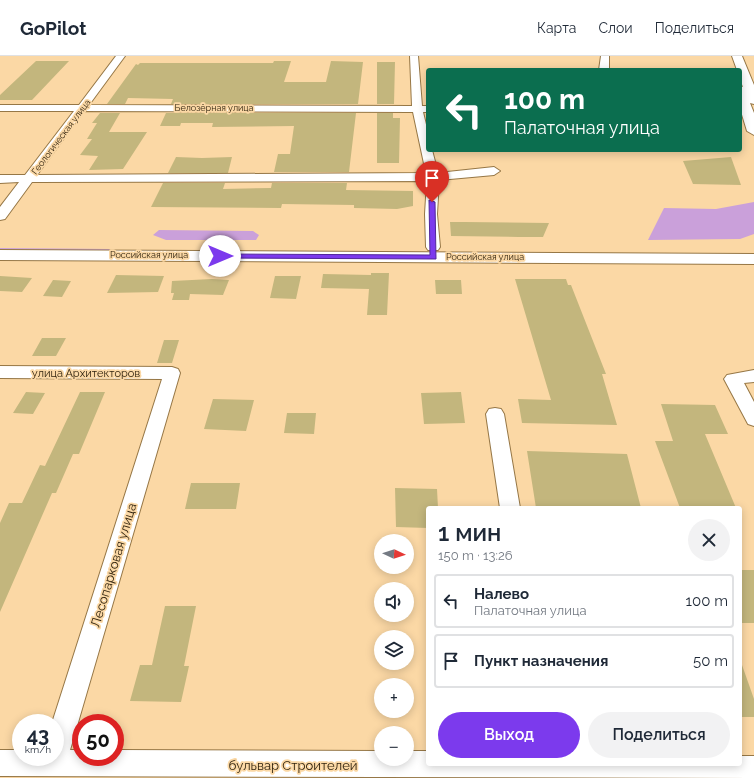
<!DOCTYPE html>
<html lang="ru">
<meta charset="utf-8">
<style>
body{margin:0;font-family:Raleway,sans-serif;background:#f2f2f3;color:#1f2937;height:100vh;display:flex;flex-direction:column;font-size:15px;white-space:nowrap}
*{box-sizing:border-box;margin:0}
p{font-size:13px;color:#747a83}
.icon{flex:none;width:22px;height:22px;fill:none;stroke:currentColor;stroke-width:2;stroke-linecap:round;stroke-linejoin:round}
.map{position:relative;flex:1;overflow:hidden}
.sheet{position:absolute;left:426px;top:450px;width:316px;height:260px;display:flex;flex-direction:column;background:#fff;border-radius:4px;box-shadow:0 2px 10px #0003}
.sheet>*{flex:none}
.guide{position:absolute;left:426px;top:12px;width:316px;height:84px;border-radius:4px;box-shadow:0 2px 10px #0003;background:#0b6e4f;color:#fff;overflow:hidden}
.needle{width:26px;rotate:94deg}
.tools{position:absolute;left:374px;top:478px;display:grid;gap:8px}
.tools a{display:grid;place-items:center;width:40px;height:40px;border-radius:50%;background:#fff;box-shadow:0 2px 10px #0003;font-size:20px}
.speed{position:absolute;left:12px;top:658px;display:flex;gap:8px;font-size:20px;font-weight:700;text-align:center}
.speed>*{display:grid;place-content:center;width:52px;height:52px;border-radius:50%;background:#fff;box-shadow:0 2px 10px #0003;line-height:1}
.speed small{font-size:10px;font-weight:400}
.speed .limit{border:6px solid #d22;background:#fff;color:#111}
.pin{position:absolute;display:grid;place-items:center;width:34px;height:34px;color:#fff;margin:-41px -17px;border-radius:50% 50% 50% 0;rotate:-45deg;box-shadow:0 0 4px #0007}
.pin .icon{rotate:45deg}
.me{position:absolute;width:44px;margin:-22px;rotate:90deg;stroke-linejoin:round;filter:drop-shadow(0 0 3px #0008)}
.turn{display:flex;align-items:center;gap:14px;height:84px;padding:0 12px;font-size:18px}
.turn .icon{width:52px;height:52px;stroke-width:2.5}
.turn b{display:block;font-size:28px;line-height:34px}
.round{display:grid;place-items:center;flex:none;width:42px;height:42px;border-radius:21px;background:#f2f2f3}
.summary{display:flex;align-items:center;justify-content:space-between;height:68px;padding:0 12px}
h1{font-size:24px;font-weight:600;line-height:30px}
.primary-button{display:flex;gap:8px;margin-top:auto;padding:8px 12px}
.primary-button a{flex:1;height:46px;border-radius:24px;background:#7c3aed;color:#fff;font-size:16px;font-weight:600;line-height:46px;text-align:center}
.primary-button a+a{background:#f2f2f3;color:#1f2937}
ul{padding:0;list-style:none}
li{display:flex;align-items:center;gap:12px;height:54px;margin:0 8px 6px;padding:0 4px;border:2px solid #e0e1e3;border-radius:4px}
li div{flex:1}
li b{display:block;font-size:15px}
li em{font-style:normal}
header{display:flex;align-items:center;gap:24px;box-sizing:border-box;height:56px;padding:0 20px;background:#fff;border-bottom:1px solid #e0e1e3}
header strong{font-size:19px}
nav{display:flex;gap:22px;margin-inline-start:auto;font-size:14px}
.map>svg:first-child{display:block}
.green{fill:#caa0da}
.building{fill:#c3b67d}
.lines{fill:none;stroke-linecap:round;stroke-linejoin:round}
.minor-casing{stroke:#967746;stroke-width:2}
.tertiary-casing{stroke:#967746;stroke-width:2}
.secondary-casing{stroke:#967746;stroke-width:2}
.minor{fill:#fff;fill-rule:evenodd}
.tertiary{fill:#fff;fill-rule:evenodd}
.secondary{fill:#fff;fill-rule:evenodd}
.route{fill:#7c3aed;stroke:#51269a}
.labels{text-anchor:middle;stroke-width:3.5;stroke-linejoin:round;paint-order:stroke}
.far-street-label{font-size:9px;fill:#2c1f0b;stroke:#fbd8a5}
.street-label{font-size:11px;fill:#2c1f0b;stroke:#fbd8a5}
.near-street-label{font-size:13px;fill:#2c1f0b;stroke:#fbd8a5}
</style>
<header>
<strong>GoPilot</strong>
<nav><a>Карта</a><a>Слои</a><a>Поделиться</a></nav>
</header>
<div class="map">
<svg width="754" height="722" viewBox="0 0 754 722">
<rect width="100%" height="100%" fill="#fbd8a5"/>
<path class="green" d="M 754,146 L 754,178 L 740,183 L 648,184 L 664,152 L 716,153 Z
M 159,174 L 253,175 L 259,179 L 256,184 L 166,184 L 153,179 Z
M 0,192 L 110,193 L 108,196 L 0,196 Z"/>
<path class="building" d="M 36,5 L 69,5 L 32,44 L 0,44 L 0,39 Z
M 274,5 L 291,5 L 284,26 L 326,26 L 331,5 L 363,6 L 358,48 L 171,48 L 173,43 L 128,42 L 125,48 L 107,48 L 136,8 L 138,9 L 140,7 L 273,7 Z
M 377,6 L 395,6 L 394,48 L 377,48 Z
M 100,57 L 120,57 L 109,76 L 147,76 L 123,113 L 89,114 L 98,100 L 80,99 L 92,83 L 87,83 L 97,67 L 92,67 Z
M 166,57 L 356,57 L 349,116 L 274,116 L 278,98 L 290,98 L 294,70 L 212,71 L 213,67 L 181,67 L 180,70 L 160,70 Z
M 377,57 L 393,57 L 393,62 L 400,62 L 399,107 L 377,107 Z
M 176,101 L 202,102 L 232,101 L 228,117 L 168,117 Z
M 731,101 L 741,129 L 693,128 L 683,105 Z
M 163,127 L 225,127 L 223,133 L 271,132 L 272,127 L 347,127 L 346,134 L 413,135 L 413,150 L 397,153 L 354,152 L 354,149 L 282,148 L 281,152 L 151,151 Z
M 450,166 L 464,166 L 549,167 L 543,181 L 519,181 L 451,180 Z
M 371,217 L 389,217 L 387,259 L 367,259 L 369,233 L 321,232 L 323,218 L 371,219 Z
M 116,219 L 164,220 L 158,236 L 107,237 Z
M 0,220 L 32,222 L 22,236 L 0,235 Z
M 275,220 L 301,220 L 296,243 L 270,242 Z
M 212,223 L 229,224 L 223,239 L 190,238 L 189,244 L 172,244 L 174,237 L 171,237 L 172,225 Z
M 515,223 L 566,223 L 568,229 L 571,229 L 606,318 L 602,318 L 617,369 L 522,367 L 518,343 L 551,344 Z
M 53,224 L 71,225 L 62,241 L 43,240 Z
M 435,224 L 461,224 L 462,238 L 436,238 Z
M 42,282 L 66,282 L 56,300 L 32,300 Z
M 164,284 L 179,284 L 172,307 L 157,307 Z
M 26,336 L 45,337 L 33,358 L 13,357 Z
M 80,336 L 105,336 L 79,398 L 73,398 L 56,437 L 52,437 L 0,556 L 0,467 L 9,447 L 22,447 L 40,409 L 45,410 Z
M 461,336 L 465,367 L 424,368 L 421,337 Z
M 213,343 L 254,344 L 246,375 L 204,373 Z
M 661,348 L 715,349 L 728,378 L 705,378 L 736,452 L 680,452 L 655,385 L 673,385 Z
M 287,357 L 316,357 L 314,378 L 284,377 Z
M 527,395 L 627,398 L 641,452 L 536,452 Z
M 191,427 L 240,427 L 236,453 L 185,453 Z
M 395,432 L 437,433 L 438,452 L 428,452 L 428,472 L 396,471 Z
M 740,514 L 754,514 L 754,567 L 740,567 Z
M 165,550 L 196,550 L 184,610 L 189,610 L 181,646 L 130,645 L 140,609 L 152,609 Z
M 742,609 L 754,643 L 754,661 L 740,661 L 740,610 Z"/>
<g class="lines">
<g class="minor-casing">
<path id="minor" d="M 116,0 L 125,0 L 89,49 L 412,50 L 410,0 L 418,0 L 422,50 L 428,50 L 428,56 L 423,56 L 428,77 L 428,94 L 432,94 L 438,117 L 494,111 L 500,115 L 494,119 L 439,124 L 437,158 L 440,191 L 438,194 L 428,194 L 426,191 L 425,158 L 427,125 L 32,126 L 5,163 L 0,164 L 0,151 L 19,126 L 0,127 L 0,119 L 25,119 L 74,55 L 0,55 L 0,49 L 79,49 ZM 84,55 L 413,56 L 426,117 L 37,119 Z
M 601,0 L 609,0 L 609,14 L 599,14 Z
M 0,310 L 172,311 L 178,313 L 180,317 L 70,694 L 81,694 L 81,701 L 115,701 L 115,694 L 381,695 L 381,703 L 407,703 L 407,695 L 428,695 L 428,708 L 740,708 L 740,700 L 754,700 L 754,722 L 0,720 L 0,694 L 21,694 L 21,701 L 55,701 L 55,667 L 52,667 L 162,323 L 0,322 Z
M 754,314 L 754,326 L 744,327 L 754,346 L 754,370 L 748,368 L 724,323 L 727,319 Z
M 495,352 L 501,353 L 504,358 L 520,452 L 500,452 L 486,358 L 489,353 Z"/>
</g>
<g class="tertiary-casing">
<path id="tertiary" d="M 732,0 L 742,0 L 754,29 L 754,48 L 750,47 L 754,57 L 754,79 L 747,75 L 740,52 L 740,30 L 743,31 L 740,23 L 740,14 L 737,14 Z"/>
</g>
<g class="secondary-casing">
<path id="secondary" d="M 0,194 L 754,198 L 754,208 L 0,204 Z"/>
</g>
<use href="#minor" class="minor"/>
<use href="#tertiary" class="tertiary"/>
<use href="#secondary" class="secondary"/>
</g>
<path class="route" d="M 429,144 L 435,146 L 436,203 L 220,202 L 217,200 L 220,198 L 430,199 Z"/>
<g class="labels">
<g class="far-street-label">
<text x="214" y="55">Белозёрная улица</text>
<text transform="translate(61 81) rotate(-53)" y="3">Геологическая улица</text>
<text x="149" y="202">Российская улица</text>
<text x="485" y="204">Российская улица</text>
</g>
<g class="street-label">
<text x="86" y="321">улица Архитекторов</text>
</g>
<g class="near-street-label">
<text transform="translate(113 509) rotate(-73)" y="5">Лесопарковая улица</text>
<text x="293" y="714">бульвар Строителей</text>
</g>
</g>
</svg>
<div class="tools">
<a><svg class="needle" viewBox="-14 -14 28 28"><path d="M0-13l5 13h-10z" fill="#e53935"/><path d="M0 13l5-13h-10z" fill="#747a83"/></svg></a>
<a><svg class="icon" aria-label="sound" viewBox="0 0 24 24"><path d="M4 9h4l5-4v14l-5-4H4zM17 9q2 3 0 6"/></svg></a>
<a><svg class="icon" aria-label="layers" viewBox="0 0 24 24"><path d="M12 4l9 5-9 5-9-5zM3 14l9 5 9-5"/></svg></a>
<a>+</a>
<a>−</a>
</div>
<div class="speed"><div>43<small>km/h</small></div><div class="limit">50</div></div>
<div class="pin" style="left:432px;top:146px;background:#d93025"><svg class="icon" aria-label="arrive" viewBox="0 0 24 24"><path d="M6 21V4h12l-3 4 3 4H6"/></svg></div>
<svg class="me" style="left:220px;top:200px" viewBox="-20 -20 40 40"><circle r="19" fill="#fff"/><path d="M0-13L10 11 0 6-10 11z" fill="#7c3aed"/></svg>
<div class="guide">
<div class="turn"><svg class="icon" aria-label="left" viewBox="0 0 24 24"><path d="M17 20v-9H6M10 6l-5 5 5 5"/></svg><div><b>100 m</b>Палаточная улица</div></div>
</div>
<section class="sheet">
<div class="summary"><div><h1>1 мин</h1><p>150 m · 13:26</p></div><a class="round"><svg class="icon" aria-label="close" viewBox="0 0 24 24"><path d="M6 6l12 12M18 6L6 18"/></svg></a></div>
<ul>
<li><svg class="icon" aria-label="left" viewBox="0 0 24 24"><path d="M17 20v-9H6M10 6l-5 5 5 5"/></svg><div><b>Налево</b><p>Палаточная улица</p></div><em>100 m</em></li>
<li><svg class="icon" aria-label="arrive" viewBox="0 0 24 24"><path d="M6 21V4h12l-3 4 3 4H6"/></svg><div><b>Пункт назначения</b></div><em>50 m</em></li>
</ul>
<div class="primary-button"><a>Выход</a><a>Поделиться</a></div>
</section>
</div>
